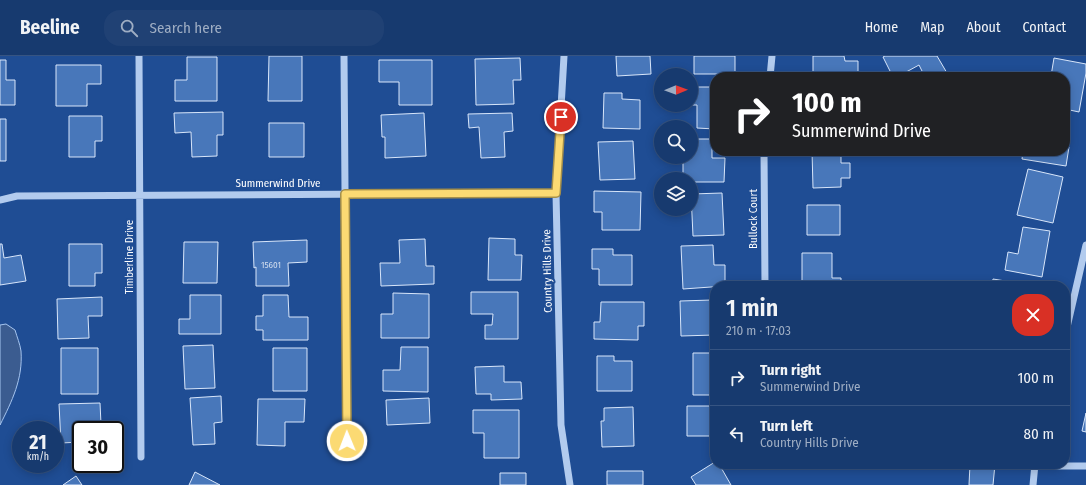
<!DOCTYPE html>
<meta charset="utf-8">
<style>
body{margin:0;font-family:"Fira Sans Condensed",sans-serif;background:#204174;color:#f1f3f6;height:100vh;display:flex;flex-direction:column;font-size:15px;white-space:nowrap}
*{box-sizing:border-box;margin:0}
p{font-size:13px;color:#9eadc3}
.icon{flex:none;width:22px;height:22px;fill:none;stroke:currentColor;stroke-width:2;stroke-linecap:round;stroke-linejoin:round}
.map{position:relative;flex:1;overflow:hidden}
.side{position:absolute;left:710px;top:225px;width:360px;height:188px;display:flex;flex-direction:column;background:#173a6f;border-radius:16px;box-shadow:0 2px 10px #0003,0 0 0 1px #365482}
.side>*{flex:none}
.hud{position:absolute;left:710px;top:16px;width:360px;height:84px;border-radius:16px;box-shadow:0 2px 10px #0003,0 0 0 1px #365482;background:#202124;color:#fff;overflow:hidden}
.needle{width:26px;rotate:89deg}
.tools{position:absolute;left:654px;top:12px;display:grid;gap:8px}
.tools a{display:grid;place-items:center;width:44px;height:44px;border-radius:50%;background:#173a6f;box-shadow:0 2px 10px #0003,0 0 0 1px #365482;font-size:20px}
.speed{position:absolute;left:12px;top:365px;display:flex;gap:8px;font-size:20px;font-weight:700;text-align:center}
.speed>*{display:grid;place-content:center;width:52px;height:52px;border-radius:50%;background:#173a6f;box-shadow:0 2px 10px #0003,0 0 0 1px #365482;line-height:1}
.speed small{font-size:10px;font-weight:400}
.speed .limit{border:2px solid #111;border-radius:6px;background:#fff;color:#111}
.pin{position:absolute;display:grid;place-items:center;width:34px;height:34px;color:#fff;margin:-17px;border:2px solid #fff;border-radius:50%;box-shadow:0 1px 4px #0007}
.me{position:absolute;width:44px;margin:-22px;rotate:359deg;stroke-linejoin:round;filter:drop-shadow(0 0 3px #0008)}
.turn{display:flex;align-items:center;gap:14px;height:84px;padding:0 16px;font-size:18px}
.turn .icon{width:52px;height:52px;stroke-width:2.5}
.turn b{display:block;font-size:28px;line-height:34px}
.round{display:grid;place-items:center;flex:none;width:42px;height:42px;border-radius:16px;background:#204174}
.head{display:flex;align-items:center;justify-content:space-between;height:68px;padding:0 16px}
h1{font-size:24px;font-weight:600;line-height:30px}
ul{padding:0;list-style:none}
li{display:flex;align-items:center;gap:12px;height:56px;padding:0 16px;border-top:1px solid #365482}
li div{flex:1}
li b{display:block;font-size:15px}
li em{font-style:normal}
header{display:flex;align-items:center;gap:24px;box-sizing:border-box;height:56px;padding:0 20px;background:#173a6f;border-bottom:1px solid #365482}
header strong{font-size:19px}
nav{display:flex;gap:22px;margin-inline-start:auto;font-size:14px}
.search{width:280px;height:36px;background:#204174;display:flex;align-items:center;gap:10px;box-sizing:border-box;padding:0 14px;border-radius:16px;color:#9eadc3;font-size:15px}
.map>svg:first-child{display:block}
.water{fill:#3b5c90;stroke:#a6c5ef}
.building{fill:#4877ba;stroke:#d8e6fa}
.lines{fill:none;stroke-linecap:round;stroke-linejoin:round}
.minor{stroke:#b2cbee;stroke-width:7}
.route-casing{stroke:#a38e4b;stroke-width:10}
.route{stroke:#fbda73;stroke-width:7}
.labels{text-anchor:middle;stroke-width:4;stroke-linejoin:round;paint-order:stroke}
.number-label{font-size:9px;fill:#d1ddee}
.street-label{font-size:11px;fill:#fff;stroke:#1f4d94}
</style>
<header>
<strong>Beeline</strong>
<div class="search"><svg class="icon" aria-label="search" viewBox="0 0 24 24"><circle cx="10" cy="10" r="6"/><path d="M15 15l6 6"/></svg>Search here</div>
<nav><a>Home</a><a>Map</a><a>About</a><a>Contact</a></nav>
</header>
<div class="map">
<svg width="1086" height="429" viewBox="0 0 1086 429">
<rect width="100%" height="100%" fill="#1f4d94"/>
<path class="water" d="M 6,268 L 15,274 C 17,281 20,288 21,295 C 23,323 12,345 0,369 L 0,269 Z"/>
<path class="building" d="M 269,0 L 302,0 L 302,45 L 268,45 Z
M 616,0 L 650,0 L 651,18 L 617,20 Z
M 694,0 L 735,0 L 735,18 L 694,18 Z
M 813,0 L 844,0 L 845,5 L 858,5 L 858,21 L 813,21 Z
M 885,0 L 937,0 L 947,17 L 939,21 L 925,21 L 919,9 L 897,21 L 893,21 L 883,1 Z
M 187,1 L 217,1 L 217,45 L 175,45 L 175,24 L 187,24 Z
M 520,2 L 521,24 L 513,24 L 514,48 L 476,49 L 475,3 Z
M 1054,2 L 1086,8 L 1086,17 L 1079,56 L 1065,53 L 1065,21 L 1051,20 Z
M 0,4 L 6,4 L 6,24 L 15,24 L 15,49 L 0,49 Z
M 379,4 L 432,4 L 432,49 L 399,49 L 399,26 L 379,26 Z
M 56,9 L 101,9 L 101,28 L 87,28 L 87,50 L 56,50 Z
M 691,31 L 715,31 L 715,73 L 697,72 L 697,49 L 691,49 Z
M 604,37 L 622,37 L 622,43 L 640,44 L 640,73 L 603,72 Z
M 223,56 L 223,79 L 217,79 L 217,100 L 192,101 L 191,76 L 175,77 L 174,57 Z
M 424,57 L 426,100 L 385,102 L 385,81 L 382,81 L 381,59 Z
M 512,57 L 513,75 L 504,76 L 505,101 L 481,102 L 479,71 L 469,72 L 468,58 Z
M 69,60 L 102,60 L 102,85 L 95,85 L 95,101 L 69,101 Z
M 1065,62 L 1070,63 L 1065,91 L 1069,91 L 1066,110 L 1022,103 L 1023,95 L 1065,95 Z
M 0,63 L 6,63 L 6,105 L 0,105 Z
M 269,67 L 304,67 L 304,101 L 269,101 Z
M 691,83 L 712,83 L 712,102 L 725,102 L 724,126 L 691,126 L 691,123 L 683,123 L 683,101 L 691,101 Z
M 633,85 L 635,123 L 600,124 L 598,86 Z
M 812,95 L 841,95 L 841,107 L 850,107 L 850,122 L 841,122 L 841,131 L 813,132 Z
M 1028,113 L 1063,121 L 1053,167 L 1017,159 Z
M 594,135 L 641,136 L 640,174 L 602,174 L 602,156 L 594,156 Z
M 722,137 L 724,179 L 693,180 L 691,138 Z
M 807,149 L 840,149 L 840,179 L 807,179 Z
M 1023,171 L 1050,175 L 1042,221 L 1005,214 L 1008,196 L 1018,198 Z
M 489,182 L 515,183 L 515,199 L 522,199 L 521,224 L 488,224 Z
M 425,183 L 426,210 L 434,210 L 434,228 L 381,230 L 380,207 L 400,207 L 399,184 Z
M 307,184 L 307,206 L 288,207 L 289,230 L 256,230 L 256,211 L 254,212 L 253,186 Z
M 184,186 L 218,186 L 217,227 L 183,227 Z
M 0,188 L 2,188 L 4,202 L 21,199 L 26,225 L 0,229 Z
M 69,188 L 102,188 L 102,217 L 95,217 L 95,230 L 69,230 Z
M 713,189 L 714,209 L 725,209 L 725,230 L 683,233 L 681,190 Z
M 592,193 L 613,193 L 613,199 L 632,199 L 632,229 L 599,229 L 599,213 L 592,213 Z
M 802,197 L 832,197 L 832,222 L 841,222 L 841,230 L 802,230 Z
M 993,223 L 1030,229 L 1030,230 L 992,230 Z
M 471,236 L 518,236 L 518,283 L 485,283 L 485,269 L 492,269 L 493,258 L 471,258 Z
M 393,237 L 429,238 L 429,282 L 381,282 L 381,258 L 393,258 Z
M 190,239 L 221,239 L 221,278 L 179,278 L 179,263 L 190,263 Z
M 263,239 L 288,239 L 289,261 L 308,261 L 308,284 L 263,284 L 263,274 L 256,274 L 256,260 L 263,260 Z
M 102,241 L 102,260 L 88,260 L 89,282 L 58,283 L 57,243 Z
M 712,244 L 714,279 L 681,280 L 680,245 Z
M 601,246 L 644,246 L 644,270 L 638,270 L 638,284 L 594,283 L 594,266 L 600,266 Z
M 213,289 L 215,332 L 185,333 L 183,290 Z
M 401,291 L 428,291 L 428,336 L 383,335 L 383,314 L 400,314 Z
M 61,292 L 98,292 L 98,338 L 61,338 Z
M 273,292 L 307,292 L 307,335 L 273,335 Z
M 693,297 L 715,297 L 715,339 L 693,339 Z
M 597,300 L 614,300 L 614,305 L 632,305 L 632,335 L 597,335 Z
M 504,310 L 504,326 L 521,326 L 522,343 L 491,344 L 491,338 L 476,338 L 475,311 Z
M 221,340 L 222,366 L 214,367 L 215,388 L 193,389 L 190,342 Z
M 429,342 L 430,367 L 387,369 L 386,344 Z
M 258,343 L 305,343 L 304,366 L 285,366 L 285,390 L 257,389 Z
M 100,347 L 101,368 L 83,368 L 83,374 L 81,374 L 81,386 L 61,387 L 59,348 Z
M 687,350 L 715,350 L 715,380 L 687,380 Z
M 633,351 L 634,390 L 602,391 L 601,365 L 604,365 L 604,352 Z
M 473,354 L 519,354 L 519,402 L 484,402 L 484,377 L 473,377 Z
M 1086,357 L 1086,376 L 1082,375 Z
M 715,406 L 715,408 L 719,408 L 731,429 L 696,429 L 691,421 Z
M 970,408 L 995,408 L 993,429 L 969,429 Z
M 607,415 L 643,415 L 643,429 L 607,429 Z
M 195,416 L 220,429 L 189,429 Z
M 500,417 L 526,417 L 526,429 L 500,429 Z
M 76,420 L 82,429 L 63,429 Z"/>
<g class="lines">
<path class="minor" d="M 139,0 L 141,401
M 344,0 L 347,400
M 564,0 L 556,137 L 561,369 L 570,429
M 770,21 L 772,0
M 764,95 L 765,230
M 0,144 L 17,140 L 556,137
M 1065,280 L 1086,189
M 1035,410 L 1086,410
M 1033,429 L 1035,408"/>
</g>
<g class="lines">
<g class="route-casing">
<path id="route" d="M 347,385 L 345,138 L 556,137 L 561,61"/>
</g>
<use href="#route" class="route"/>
</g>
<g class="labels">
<g class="number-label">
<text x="271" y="212">15601</text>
</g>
<g class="street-label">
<text x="278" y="131">Summerwind Drive</text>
<text transform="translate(753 163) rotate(-90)" y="4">Bullock Court</text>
<text transform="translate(129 201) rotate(-90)" y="4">Timberline Drive</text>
<text transform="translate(547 215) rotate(-91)" y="4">Country Hills Drive</text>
</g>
</g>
</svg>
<div class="tools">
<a><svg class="needle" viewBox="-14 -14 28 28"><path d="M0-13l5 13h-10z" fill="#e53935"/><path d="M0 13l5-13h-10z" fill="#9eadc3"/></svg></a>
<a><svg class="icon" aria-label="search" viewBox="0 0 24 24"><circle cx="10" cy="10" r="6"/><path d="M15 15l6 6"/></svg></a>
<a><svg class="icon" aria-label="layers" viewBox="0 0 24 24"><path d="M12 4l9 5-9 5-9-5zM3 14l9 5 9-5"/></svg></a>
</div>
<div class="speed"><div>21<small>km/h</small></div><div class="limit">30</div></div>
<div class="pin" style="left:561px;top:61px;background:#d93025"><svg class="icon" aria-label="arrive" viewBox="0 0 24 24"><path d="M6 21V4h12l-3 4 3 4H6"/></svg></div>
<svg class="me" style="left:347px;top:385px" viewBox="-20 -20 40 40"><circle r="17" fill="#fbda73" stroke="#fff" stroke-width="3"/><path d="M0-11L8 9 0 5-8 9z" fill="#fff"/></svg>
<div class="hud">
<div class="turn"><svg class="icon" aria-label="right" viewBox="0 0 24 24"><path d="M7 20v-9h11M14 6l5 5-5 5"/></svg><div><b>100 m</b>Summerwind Drive</div></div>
</div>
<section class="side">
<div class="head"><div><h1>1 min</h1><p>210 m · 17:03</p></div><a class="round" style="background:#d93025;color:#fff"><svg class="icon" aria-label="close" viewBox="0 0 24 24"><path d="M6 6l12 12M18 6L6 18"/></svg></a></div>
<ul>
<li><svg class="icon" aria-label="right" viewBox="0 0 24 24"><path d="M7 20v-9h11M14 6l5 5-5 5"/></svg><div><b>Turn right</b><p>Summerwind Drive</p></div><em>100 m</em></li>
<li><svg class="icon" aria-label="left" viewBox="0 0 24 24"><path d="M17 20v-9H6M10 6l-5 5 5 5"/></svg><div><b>Turn left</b><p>Country Hills Drive</p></div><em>80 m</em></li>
</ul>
</section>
</div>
